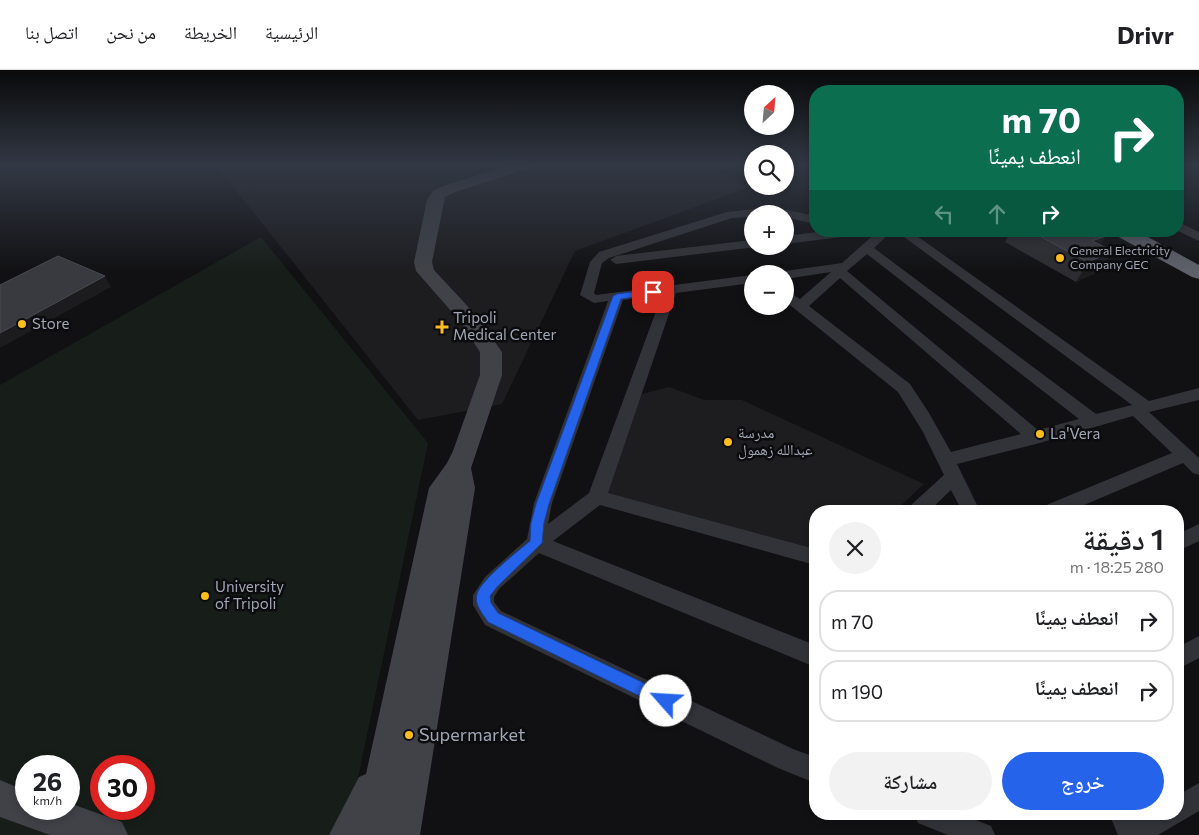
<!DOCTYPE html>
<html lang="ar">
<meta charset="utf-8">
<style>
body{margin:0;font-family:Commissioner,"Noto Naskh Arabic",sans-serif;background:#f2f2f2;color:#202124;direction:rtl;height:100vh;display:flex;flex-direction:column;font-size:19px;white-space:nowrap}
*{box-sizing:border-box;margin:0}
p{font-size:16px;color:#757577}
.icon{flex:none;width:28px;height:28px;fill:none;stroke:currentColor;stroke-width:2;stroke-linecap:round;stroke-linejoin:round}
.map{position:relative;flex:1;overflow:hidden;direction:ltr}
.sheet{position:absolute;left:809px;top:435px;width:375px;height:315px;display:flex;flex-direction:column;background:#fff;border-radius:20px;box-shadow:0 2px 8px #0003;direction:rtl}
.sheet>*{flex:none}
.hud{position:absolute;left:809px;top:15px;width:375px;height:152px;border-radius:20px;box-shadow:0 2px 8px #0003;direction:rtl;background:#0b6e4f;color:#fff;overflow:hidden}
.needle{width:32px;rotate:26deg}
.buttons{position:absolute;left:744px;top:15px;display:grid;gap:10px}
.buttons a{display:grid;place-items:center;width:50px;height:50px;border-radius:50%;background:#fff;box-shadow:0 2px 8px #0003;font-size:25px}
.speed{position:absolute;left:15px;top:685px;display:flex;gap:10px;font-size:25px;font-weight:700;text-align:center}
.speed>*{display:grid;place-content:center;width:65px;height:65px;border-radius:50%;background:#fff;box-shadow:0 2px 8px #0003;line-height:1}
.speed small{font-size:12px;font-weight:400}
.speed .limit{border:8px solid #d22;background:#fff;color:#111}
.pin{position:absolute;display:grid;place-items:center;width:42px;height:42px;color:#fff;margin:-21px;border-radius:10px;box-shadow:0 2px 8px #0006}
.me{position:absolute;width:55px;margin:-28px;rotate:296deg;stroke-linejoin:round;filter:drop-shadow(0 0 4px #0008)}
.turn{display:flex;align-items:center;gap:18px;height:105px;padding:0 20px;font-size:22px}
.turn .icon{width:65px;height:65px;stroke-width:2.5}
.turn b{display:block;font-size:35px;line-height:42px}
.lanes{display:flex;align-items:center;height:48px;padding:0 20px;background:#0003;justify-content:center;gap:25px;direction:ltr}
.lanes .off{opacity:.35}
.round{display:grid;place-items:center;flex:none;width:52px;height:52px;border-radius:26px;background:#f2f2f2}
.overview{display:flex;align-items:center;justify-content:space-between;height:85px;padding:0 20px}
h1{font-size:30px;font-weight:600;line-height:38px}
.action{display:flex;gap:10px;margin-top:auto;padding:10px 20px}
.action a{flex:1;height:58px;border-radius:30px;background:#2563eb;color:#fff;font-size:20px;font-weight:600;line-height:58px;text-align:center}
.action a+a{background:#f2f2f2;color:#202124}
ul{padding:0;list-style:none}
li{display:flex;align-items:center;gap:15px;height:62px;margin:0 10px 8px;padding:0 10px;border:2px solid #e0e0e0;border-radius:20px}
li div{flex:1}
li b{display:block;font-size:19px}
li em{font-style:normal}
header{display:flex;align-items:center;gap:30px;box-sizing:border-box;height:70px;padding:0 25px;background:#fff;border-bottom:1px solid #e0e0e0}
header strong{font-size:24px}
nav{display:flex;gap:28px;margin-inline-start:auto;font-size:18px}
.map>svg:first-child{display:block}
.built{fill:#1d1d20}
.green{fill:#171e19;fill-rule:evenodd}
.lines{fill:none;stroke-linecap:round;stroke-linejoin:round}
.street{fill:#323338;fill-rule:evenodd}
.secondary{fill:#404248;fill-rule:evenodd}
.highway{fill:#5e606a;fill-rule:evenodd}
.wall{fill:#2d2d31}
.shaded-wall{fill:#1c1c1f}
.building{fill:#393a3f;stroke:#4a4b52}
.route{fill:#2563eb;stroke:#184099}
.poi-dot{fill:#febd1e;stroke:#0c0c0e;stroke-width:2}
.labels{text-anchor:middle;stroke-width:5;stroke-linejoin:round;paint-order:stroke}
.far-poi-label{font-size:12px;fill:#a2a7b5;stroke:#0c0c0e;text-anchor:start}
.poi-label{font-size:15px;fill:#a2a7b5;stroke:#0c0c0e;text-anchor:start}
.near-poi-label{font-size:18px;fill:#a2a7b5;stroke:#0c0c0e;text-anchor:start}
</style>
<header>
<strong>Drivr</strong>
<nav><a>الرئيسية</a><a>الخريطة</a><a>من نحن</a><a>اتصل بنا</a></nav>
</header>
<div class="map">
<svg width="1199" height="765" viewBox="0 0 1199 765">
<rect width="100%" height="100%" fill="#111113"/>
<path class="built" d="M 216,95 L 706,95 L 747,118 L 575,181 L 502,334 L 418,350 Z
M 669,317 L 704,330 L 742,330 L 924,414 L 895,441 L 815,441 L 815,481 L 601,423 L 642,324 Z"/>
<path class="green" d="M 414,95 L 515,95 L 441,118 Z
M 261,167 L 428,373 L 346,765 L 0,765 L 0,315 ZM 26,696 L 69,696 L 69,739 L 26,739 ZM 101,696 L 144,696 L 144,739 L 101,739 Z"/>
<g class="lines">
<path class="street" d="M 765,138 L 788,140 L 815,146 L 815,154 L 785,147 L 785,144 L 752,144 L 752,147 L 732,148 L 609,188 L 602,193 L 594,223 L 596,225 L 752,205 L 752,213 L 676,223 L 608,423 L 815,479 L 815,495 L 600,435 L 553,471 L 815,575 L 815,597 L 539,483 L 499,519 L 494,527 L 494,532 L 501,541 L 793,679 L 815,687 L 815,713 L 778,698 L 485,555 L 473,535 L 473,525 L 485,507 L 527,469 L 534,433 L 608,231 L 594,233 L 580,225 L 590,192 L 599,182 L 727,142 ZM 662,225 L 589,423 L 548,454 L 552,433 L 623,230 Z
M 1178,152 L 1199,162 L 1199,171 L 1178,161 Z
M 826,161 L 864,161 L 858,165 L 785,174 L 785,166 Z
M 878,161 L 892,161 L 874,178 L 1096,344 L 1132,335 L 896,161 L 910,161 L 1149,331 L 1199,318 L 1199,330 L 1149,342 L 1199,388 L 1199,405 L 1193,403 L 1183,393 L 1070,441 L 1042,441 L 1044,436 L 1172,383 L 1133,346 L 1036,374 L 957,394 L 980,441 L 962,441 L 951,420 L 929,441 L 908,441 L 910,436 L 944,405 L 923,362 L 898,322 L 785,231 L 785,220 L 800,229 L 831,202 L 785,209 L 785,204 L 779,204 L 785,201 L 842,193 ZM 867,184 L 1079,349 L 1038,360 L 847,201 ZM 840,208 L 1021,364 L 951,382 L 929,343 L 910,314 L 809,236 Z
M 752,170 L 752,176 L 756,177 L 616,194 L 610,190 L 616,186 Z
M 1199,454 L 1199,471 L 1178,481 L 1178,464 Z
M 1199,566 L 1199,588 L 1178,599 L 1178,577 Z
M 1199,713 L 1199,741 L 1158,765 L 1118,765 L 1109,744 L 1135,744 L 1137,748 L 1144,744 L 1178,744 L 1178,725 Z
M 914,744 L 961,744 L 991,756 L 995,765 L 948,765 L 918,753 Z"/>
<path class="secondary" d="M 510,95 L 533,95 L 530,98 L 455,122 L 445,127 L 432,192 L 434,200 L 473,242 L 502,282 L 502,305 L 471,398 L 475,418 L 420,765 L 329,765 L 359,707 L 366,704 L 429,418 L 447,393 L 453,381 L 480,305 L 480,282 L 459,250 L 416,201 L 414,192 L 427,130 L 433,121 L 443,116 Z
M 0,710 L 26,721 L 26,739 L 69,739 L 69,733 L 122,752 L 128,765 L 50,765 L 0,747 Z"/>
<path class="highway" d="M 1113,161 L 1137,161 L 1199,195 L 1199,209 L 1192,207 L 1115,165 Z"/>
</g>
<path class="wall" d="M 1011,161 L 1096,161 L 1106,166 L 1100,175 L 1100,201 L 1076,212 L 1005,172 Z"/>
<path class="shaded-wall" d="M 1106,166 L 1093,185 L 1092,171 Z
M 1113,181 L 1100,201 L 1076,212 L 1088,192 Z
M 105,206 L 111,217 L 0,278 L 0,263 Z"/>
<path class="building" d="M 1030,161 L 1096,161 L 1106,166 L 1092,171 L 1113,181 L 1088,192 Z
M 58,186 L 105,206 L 0,263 L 0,215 Z"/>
<linearGradient id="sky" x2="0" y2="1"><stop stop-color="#09090a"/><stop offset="0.47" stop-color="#323844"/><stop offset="1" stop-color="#323844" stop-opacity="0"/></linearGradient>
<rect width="1199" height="202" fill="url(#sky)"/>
<path class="route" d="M 653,219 L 657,222 L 656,224 L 621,229 L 549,434 L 544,453 L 542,473 L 497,517 L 490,526 L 491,533 L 498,543 L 671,626 L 673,631 L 671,636 L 666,639 L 488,552 C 483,544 474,535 477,524 C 480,511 518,481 530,471 L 531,453 L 536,434 L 613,226 L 617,224 Z"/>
<g class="poi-dot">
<circle cx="1060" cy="188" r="5"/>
<circle cx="22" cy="254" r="5"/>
<path d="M439.5 249.5h5v5h5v5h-5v5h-5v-5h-5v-5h5z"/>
<circle cx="1040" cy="364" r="5"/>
<circle cx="728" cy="372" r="5"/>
<circle cx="205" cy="526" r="5"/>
<circle cx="409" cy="665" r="5"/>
</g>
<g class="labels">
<g class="far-poi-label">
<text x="1070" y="185">General Electricity<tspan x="1070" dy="14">Company GEC</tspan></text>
</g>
<g class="poi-label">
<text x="453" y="253">Tripoli<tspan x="453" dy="17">Medical Center</tspan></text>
<text x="32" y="259">Store</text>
<text x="738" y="368">مدرسة<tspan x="738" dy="17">عبدالله زهمول</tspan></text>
<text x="1050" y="369">La'Vera</text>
<text x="215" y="522">University<tspan x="215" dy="17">of Tripoli</tspan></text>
</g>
<g class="near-poi-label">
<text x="419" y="671">Supermarket</text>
</g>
</g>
</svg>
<div class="buttons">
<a><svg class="needle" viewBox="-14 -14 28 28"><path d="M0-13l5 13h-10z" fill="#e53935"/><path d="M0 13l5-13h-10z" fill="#757577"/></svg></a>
<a><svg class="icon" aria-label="search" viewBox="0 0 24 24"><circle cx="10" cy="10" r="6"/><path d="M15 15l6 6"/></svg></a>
<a>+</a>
<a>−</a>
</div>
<div class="speed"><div>26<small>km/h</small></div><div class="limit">30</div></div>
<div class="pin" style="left:653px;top:222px;background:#d93025"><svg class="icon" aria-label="arrive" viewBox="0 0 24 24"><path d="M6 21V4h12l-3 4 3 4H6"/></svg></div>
<svg class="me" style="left:666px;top:631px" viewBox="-20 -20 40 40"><circle r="19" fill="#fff"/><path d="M0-13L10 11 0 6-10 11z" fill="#2563eb"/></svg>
<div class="hud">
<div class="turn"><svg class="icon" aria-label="right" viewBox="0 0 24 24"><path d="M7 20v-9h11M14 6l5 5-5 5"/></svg><div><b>70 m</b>انعطف يمينًا</div></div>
<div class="lanes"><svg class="icon off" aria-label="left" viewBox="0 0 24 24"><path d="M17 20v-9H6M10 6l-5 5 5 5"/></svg><svg class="icon off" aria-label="ahead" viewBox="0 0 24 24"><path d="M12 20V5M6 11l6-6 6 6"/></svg><svg class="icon" aria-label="right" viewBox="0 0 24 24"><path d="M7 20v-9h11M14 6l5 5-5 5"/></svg></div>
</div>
<section class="sheet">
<div class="overview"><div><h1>1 دقيقة</h1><p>280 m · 18:25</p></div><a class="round"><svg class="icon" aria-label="close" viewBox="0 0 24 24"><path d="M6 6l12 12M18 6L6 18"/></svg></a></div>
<ul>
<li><svg class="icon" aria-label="right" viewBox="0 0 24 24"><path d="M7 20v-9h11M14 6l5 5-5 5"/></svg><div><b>انعطف يمينًا</b></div><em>70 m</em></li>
<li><svg class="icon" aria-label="right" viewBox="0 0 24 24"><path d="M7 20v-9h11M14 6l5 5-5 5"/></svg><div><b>انعطف يمينًا</b></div><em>190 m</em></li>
</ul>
<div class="action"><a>خروج</a><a>مشاركة</a></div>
</section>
</div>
